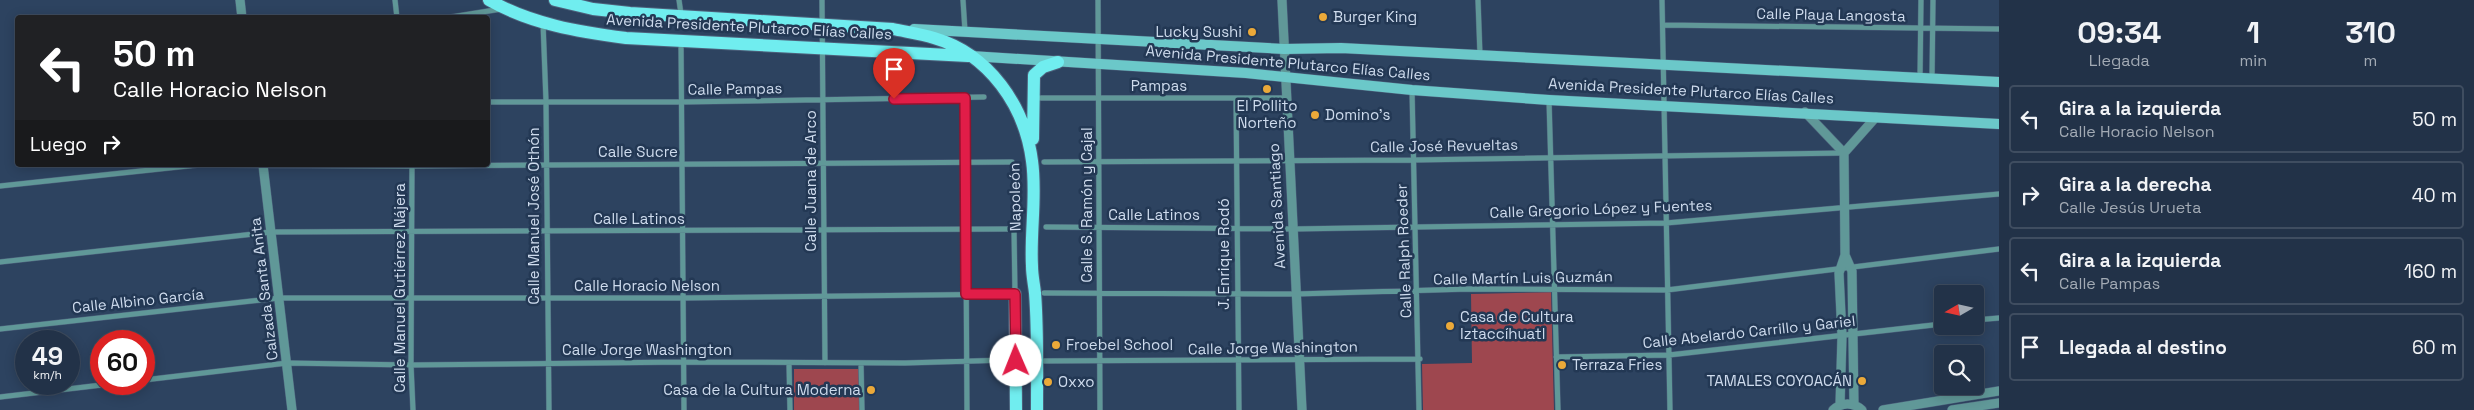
<!DOCTYPE html>
<html lang="es">
<meta charset="utf-8">
<style>
body{margin:0;font-family:"Space Grotesk",sans-serif;background:#2a3a4f;color:#f1f3f6;height:100vh;display:flex;flex-direction:column;font-size:19px;white-space:nowrap}
*{box-sizing:border-box;margin:0}
p{font-size:16px;color:#a2aab4}
.icon{flex:none;width:28px;height:28px;fill:none;stroke:currentColor;stroke-width:2;stroke-linecap:round;stroke-linejoin:round}
.map{position:relative;flex:1;overflow:hidden}
.side{display:flex;flex-direction:column;background:#223248;width:475px}
.side>*{flex:none}
.top-card{position:absolute;left:15px;top:15px;width:475px;height:152px;border-radius:5px;box-shadow:0 2px 12px #0003,0 0 0 1px #3f4d60;background:#202124;color:#fff;overflow:hidden}
.needle{width:32px;rotate:261deg}
.controls{position:absolute;left:1934px;top:285px;display:grid;gap:10px}
.controls a{display:grid;place-items:center;width:50px;height:50px;border-radius:5px;background:#223248;box-shadow:0 2px 12px #0003,0 0 0 1px #3f4d60;font-size:25px}
.speed{position:absolute;left:15px;top:330px;display:flex;gap:10px;font-size:25px;font-weight:700;text-align:center}
.speed>*{display:grid;place-content:center;width:65px;height:65px;border-radius:50%;background:#223248;box-shadow:0 2px 12px #0003,0 0 0 1px #3f4d60;line-height:1}
.speed small{font-size:12px;font-weight:400}
.speed .limit{border:8px solid #d22;background:#fff;color:#111}
.pin{position:absolute;display:grid;place-items:center;width:42px;height:42px;color:#fff;margin:-51px -21px;border-radius:50% 50% 50% 0;rotate:-45deg;box-shadow:0 0 5px #0007}
.pin .icon{rotate:45deg}
.me{position:absolute;width:55px;margin:-28px;rotate:359deg;stroke-linejoin:round;filter:drop-shadow(0 0 4px #0008)}
.turn{display:flex;align-items:center;gap:18px;height:105px;padding:0 15px;font-size:22px}
.turn .icon{width:65px;height:65px;stroke-width:2.5}
.turn b{display:block;font-size:35px;line-height:42px}
.then{display:flex;align-items:center;height:48px;padding:0 15px;background:#0003;gap:10px;font-size:19px}
.eta{display:flex;justify-content:space-evenly;align-items:center;height:85px;text-align:center}
.eta b{font-size:30px;font-weight:700;line-height:35px}
ul{padding:0;list-style:none}
li{display:flex;align-items:center;gap:15px;height:68px;margin:0 10px 8px;padding:0 5px;border:2px solid #3f4d60;border-radius:5px}
li div{flex:1}
li b{display:block;font-size:19px}
li em{font-style:normal}
main{display:flex;flex:1;min-height:0}
.map>svg:first-child{display:block}
.green{fill:#9e474f}
.lines{fill:none;stroke-linecap:round;stroke-linejoin:round}
.minor-casing{stroke:#4d617c;stroke-width:6}
.tertiary-casing{stroke:#4d617c;stroke-width:10}
.secondary-casing{stroke:#4d617c;stroke-width:11}
.primary-casing{stroke:#4d617c;stroke-width:14}
.minor{stroke:#609898;stroke-width:5}
.tertiary{stroke:#609898;stroke-width:9}
.secondary{stroke:#6bc8c9;stroke-width:10}
.primary{stroke:#70edef;stroke-width:12}
.route-casing{stroke:#92132f;stroke-width:12}
.route{stroke:#e11d48;stroke-width:9}
.poi-dot{fill:#eba939;stroke:#233854;stroke-width:2}
.labels{text-anchor:middle;stroke-width:5;stroke-linejoin:round;paint-order:stroke}
.street-label{font-size:15px;fill:#cedbed;stroke:#233854}
.poi-label{font-size:15px;fill:#cedbed;stroke:#233854;text-anchor:start}
</style>
<main>
<div class="map">
<svg width="1999" height="410" viewBox="0 0 1999 410">
<rect width="100%" height="100%" fill="#2d4360"/>
<path class="green" d="M 1551,292 L 1554,410 L 1423,410 L 1422,364 L 1472,363 L 1471,294 Z
M 794,369 L 859,369 L 859,410 L 794,410 Z"/>
<g class="lines">
<g class="minor-casing">
<path id="minor" d="M 395,0 L 397,18
M 679,0 L 681,14
M 822,0 L 825,363
M 963,0 L 965,31
M 1098,0 L 1100,410
M 1478,0 L 1480,55
M 1662,0 L 1670,410
M 445,18 L 501,9
M 543,23 L 546,101 L 549,410
M 1663,25 L 1999,29
M 681,42 L 684,410
M 1920,78 L 1921,0
M 1932,78 L 1933,0
M 1412,90 L 1419,410
M 965,98 L 967,410
M 1033,98 L 1285,98
M 1236,98 L 1239,410
M 1549,100 L 1558,410
M 488,102 L 681,102 L 984,97
M 1044,162 L 1414,160 L 1843,153
M 224,165 L 412,166 L 1012,162
M 412,165 L 411,365 L 413,410
M 0,186 L 197,165
M 1046,227 L 1293,229 L 1666,223 L 1999,194
M 0,262 L 271,232 L 1008,229
M 1044,293 L 1296,294 L 1469,289 L 1667,290 L 1999,249
M 1975,320 L 1999,318
M 0,329 L 279,298 L 683,298 L 1015,294 L 1014,229
M 1556,357 L 1669,355 L 1942,324
M 1037,361 L 1420,359
M 789,363 L 790,410
M 861,363 L 862,410
M 144,380 L 287,363 L 411,365 L 684,362 L 905,363 L 1007,360
M 0,397 L 110,384"/>
</g>
<g class="tertiary-casing">
<path id="tertiary" d="M 240,0 L 242,18
M 1282,0 L 1302,410
M 1805,112 L 1844,153
M 263,165 L 292,410
M 1845,255 L 1852,271 L 1854,405
M 1840,405 L 1842,336 L 1839,273 L 1845,255 L 1844,153 L 1876,117
M 1833,410 C 1842,402 1853,402 1862,410
M 1883,410 L 1999,391
M 1952,410 L 1999,403"/>
</g>
<g class="secondary-casing">
<path id="secondary" d="M 914,29 L 1284,49 L 1341,48 L 1999,82
M 971,56 L 1246,73 L 1412,90 L 1549,100 L 1999,124"/>
</g>
<g class="primary-casing">
<path id="primary" d="M 489,0 C 531,24 579,32 626,38 L 968,56
M 555,0 L 593,9 L 630,13 L 893,29 C 907,32 921,34 934,38 C 989,54 1025,106 1032,161 C 1037,195 1030,232 1032,266 C 1032,275 1034,284 1035,293 C 1038,331 1037,371 1037,410
M 1033,139 L 1034,75 L 1043,67 L 1058,62
M 1015,294 L 1016,410"/>
</g>
<use href="#minor" class="minor"/>
<use href="#tertiary" class="tertiary"/>
<use href="#secondary" class="secondary"/>
<use href="#primary" class="primary"/>
</g>
<g class="lines">
<g class="route-casing">
<path id="route" d="M 894,99 L 965,98 L 966,294 L 1015,294 L 1016,361"/>
</g>
<use href="#route" class="route"/>
</g>
<g class="poi-dot">
<circle cx="1323" cy="17" r="5"/>
<circle cx="1252" cy="32" r="5"/>
<circle cx="1267" cy="89" r="5"/>
<circle cx="1315" cy="115" r="5"/>
<circle cx="1450" cy="326" r="5"/>
<circle cx="1056" cy="345" r="5"/>
<circle cx="1562" cy="365" r="5"/>
<circle cx="1862" cy="381" r="5"/>
<circle cx="1048" cy="382" r="5"/>
<circle cx="871" cy="390" r="5"/>
</g>
<g class="labels">
<g class="street-label">
<text transform="translate(1831 15) rotate(1)" y="5">Calle Playa Langosta</text>
<text transform="translate(749 27) rotate(3)" y="5">Avenida Presidente Plutarco Elías Calles</text>
<text transform="translate(1288 63) rotate(5)" y="5">Avenida Presidente Plutarco Elías Calles</text>
<text x="1159" y="91">Pampas</text>
<text transform="translate(735 89) rotate(-1)" y="5">Calle Pampas</text>
<text transform="translate(1691 91) rotate(3)" y="5">Avenida Presidente Plutarco Elías Calles</text>
<text transform="translate(1444 146) rotate(-1)" y="5">Calle José Revueltas</text>
<text x="638" y="157">Calle Sucre</text>
<text transform="translate(811 181) rotate(-90)" y="5">Calle Juana de Arco</text>
<text transform="translate(1015 197) rotate(-91)" y="5">Napoleón</text>
<text transform="translate(1087 205) rotate(-90)" y="5">Calle S. Ramón y Cajal</text>
<text transform="translate(1277 206) rotate(-93)" y="5">Avenida Santiago</text>
<text transform="translate(1601 209) rotate(-2)" y="5">Calle Gregorio López y Fuentes</text>
<text x="1154" y="220">Calle Latinos</text>
<text transform="translate(534 216) rotate(-90)" y="5">Calle Manuel José Othón</text>
<text x="639" y="224">Calle Latinos</text>
<text transform="translate(1404 251) rotate(-92)" y="5">Calle Ralph Roeder</text>
<text transform="translate(1224 254) rotate(-90)" y="5">J. Enrique Rodó</text>
<text transform="translate(1523 278) rotate(-1)" y="5">Calle Martín Luis Guzmán</text>
<text x="647" y="291">Calle Horacio Nelson</text>
<text transform="translate(400 288) rotate(-90)" y="5">Calle Manuel Gutiérrez Nájera</text>
<text transform="translate(264 289) rotate(-97)" y="5">Calzada Santa Anita</text>
<text transform="translate(138 301) rotate(-6)" y="5">Calle Albino García</text>
<text transform="translate(1749 332) rotate(-6)" y="5">Calle Abelardo Carrillo y Gariel</text>
<text transform="translate(1273 348) rotate(-1)" y="5">Calle Jorge Washington</text>
<text x="647" y="355">Calle Jorge Washington</text>
</g>
<g class="poi-label">
<text x="1333" y="22">Burger King</text>
<text x="1242" y="37" text-anchor="end">Lucky Sushi</text>
<text x="1267" y="111" text-anchor="middle">El Pollito<tspan x="1267" dy="17">Norteño</tspan></text>
<text x="1325" y="120">Domino's</text>
<text x="1460" y="322">Casa de Cultura<tspan x="1460" dy="17">Iztaccíhuatl</tspan></text>
<text x="1066" y="350">Froebel School</text>
<text x="1572" y="370">Terraza Fries</text>
<text x="1852" y="386" text-anchor="end">TAMALES COYOACÁN</text>
<text x="1058" y="387">Oxxo</text>
<text x="861" y="395" text-anchor="end">Casa de la Cultura Moderna</text>
</g>
</g>
</svg>
<div class="controls">
<a><svg class="needle" viewBox="-14 -14 28 28"><path d="M0-13l5 13h-10z" fill="#e53935"/><path d="M0 13l5-13h-10z" fill="#a2aab4"/></svg></a>
<a><svg class="icon" aria-label="search" viewBox="0 0 24 24"><circle cx="10" cy="10" r="6"/><path d="M15 15l6 6"/></svg></a>
</div>
<div class="speed"><div>49<small>km/h</small></div><div class="limit">60</div></div>
<div class="pin" style="left:894px;top:99px;background:#d93025"><svg class="icon" aria-label="arrive" viewBox="0 0 24 24"><path d="M6 21V4h12l-3 4 3 4H6"/></svg></div>
<svg class="me" style="left:1016px;top:361px" viewBox="-20 -20 40 40"><circle r="19" fill="#fff"/><path d="M0-13L10 11 0 6-10 11z" fill="#e11d48"/></svg>
<div class="top-card">
<div class="turn"><svg class="icon" aria-label="left" viewBox="0 0 24 24"><path d="M17 20v-9H6M10 6l-5 5 5 5"/></svg><div><b>50 m</b>Calle Horacio Nelson</div></div>
<div class="then">Luego<svg class="icon" aria-label="right" viewBox="0 0 24 24"><path d="M7 20v-9h11M14 6l5 5-5 5"/></svg></div>
</div>
</div>
<section class="side">
<div class="eta">
<div><b>09:34</b><p>Llegada</p></div>
<div><b>1</b><p>min</p></div>
<div><b>310</b><p>m</p></div>
</div>
<ul>
<li><svg class="icon" aria-label="left" viewBox="0 0 24 24"><path d="M17 20v-9H6M10 6l-5 5 5 5"/></svg><div><b>Gira a la izquierda</b><p>Calle Horacio Nelson</p></div><em>50 m</em></li>
<li><svg class="icon" aria-label="right" viewBox="0 0 24 24"><path d="M7 20v-9h11M14 6l5 5-5 5"/></svg><div><b>Gira a la derecha</b><p>Calle Jesús Urueta</p></div><em>40 m</em></li>
<li><svg class="icon" aria-label="left" viewBox="0 0 24 24"><path d="M17 20v-9H6M10 6l-5 5 5 5"/></svg><div><b>Gira a la izquierda</b><p>Calle Pampas</p></div><em>160 m</em></li>
<li><svg class="icon" aria-label="arrive" viewBox="0 0 24 24"><path d="M6 21V4h12l-3 4 3 4H6"/></svg><div><b>Llegada al destino</b></div><em>60 m</em></li>
</ul>
</section>
</main>
